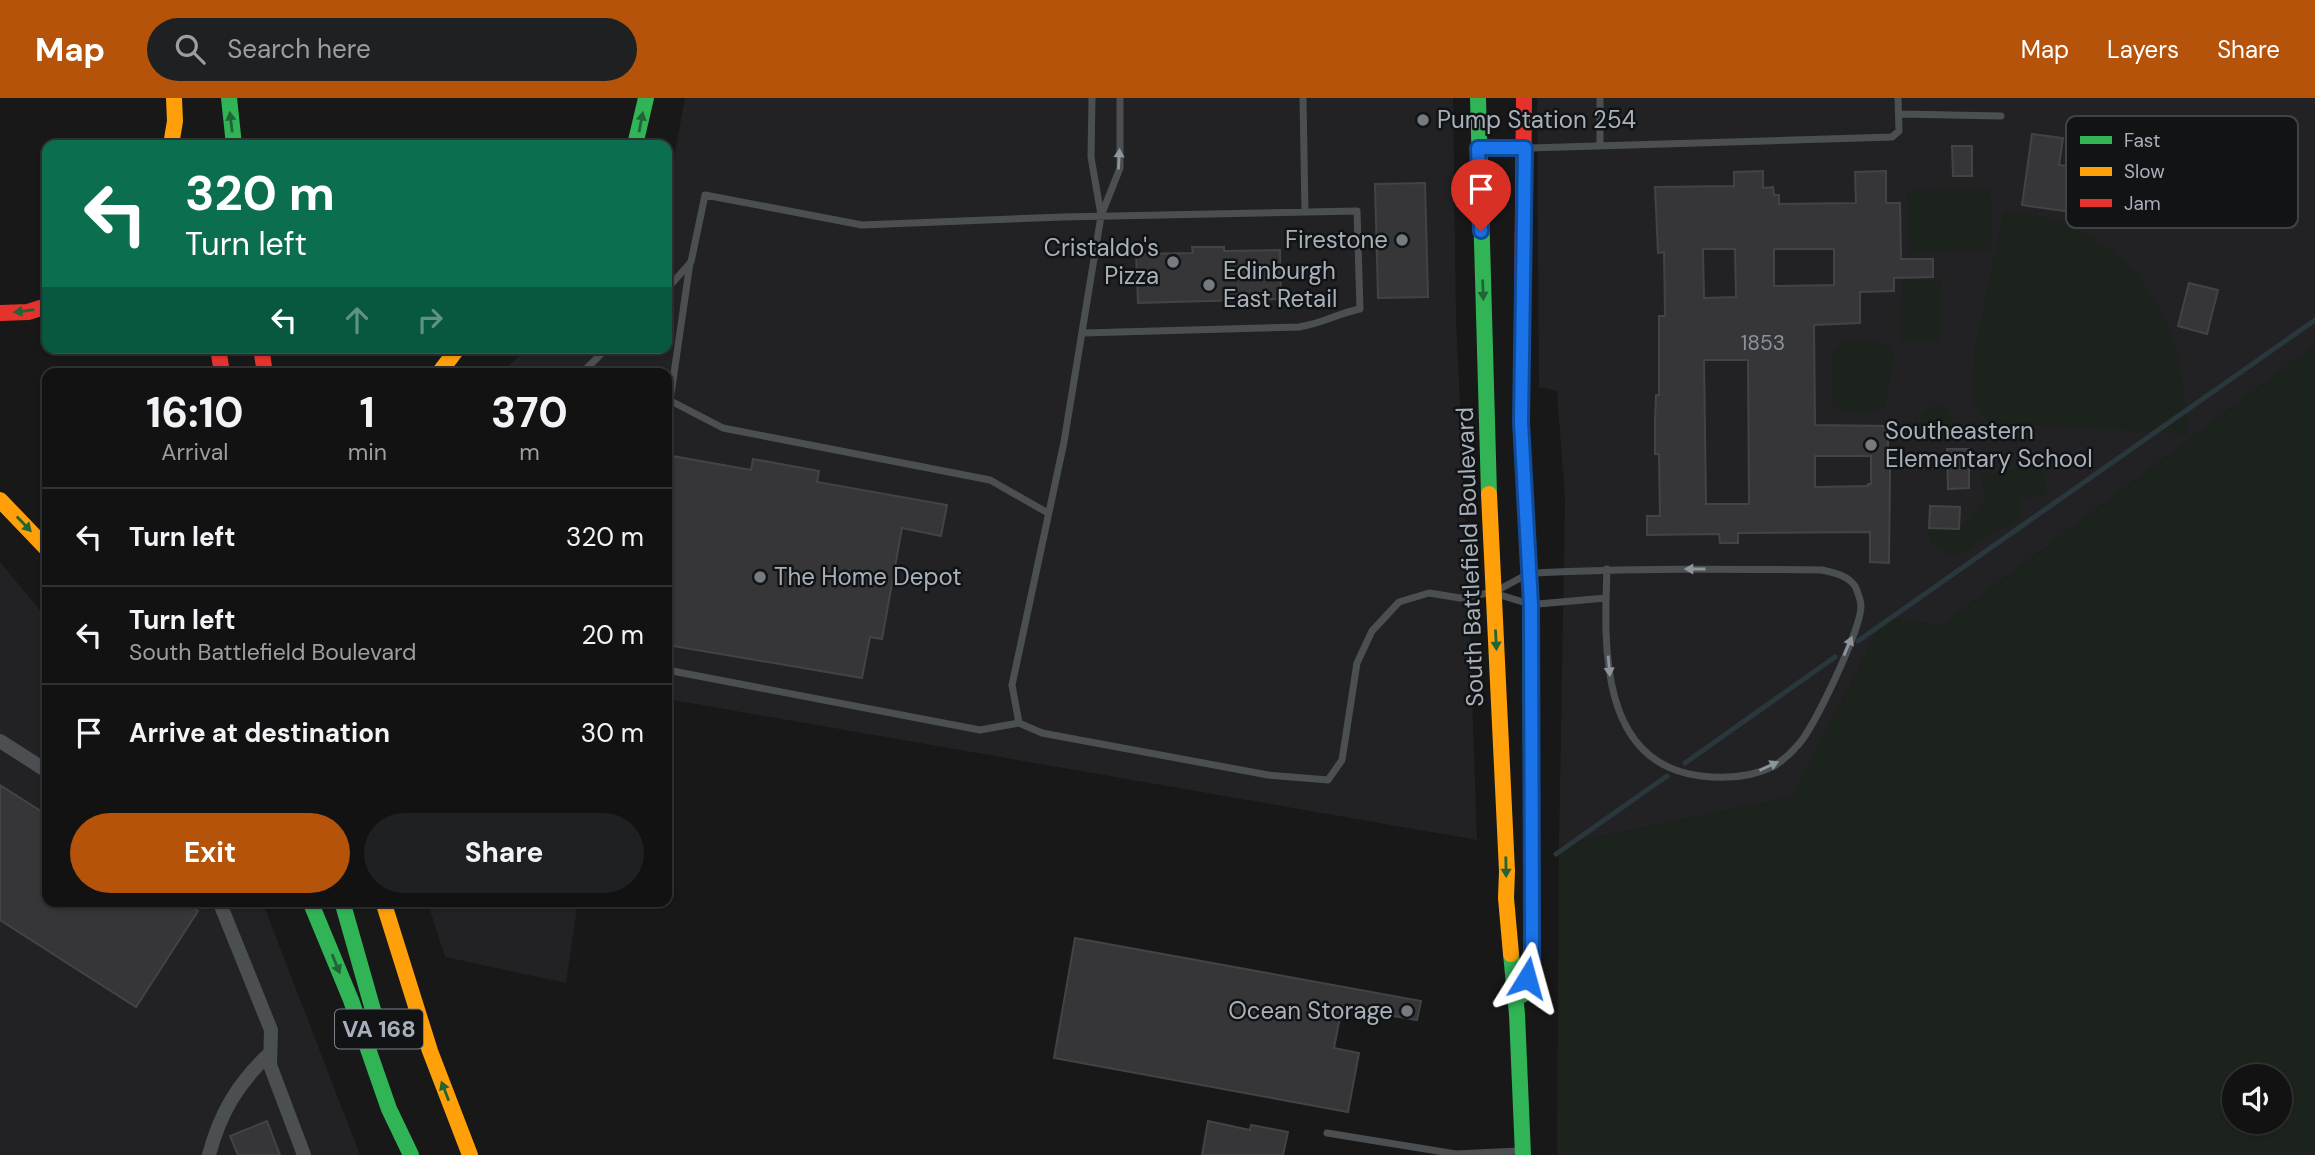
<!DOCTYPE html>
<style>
body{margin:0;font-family:"DM Sans",sans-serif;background:#1f2021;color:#f1f3f6;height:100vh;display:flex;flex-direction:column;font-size:26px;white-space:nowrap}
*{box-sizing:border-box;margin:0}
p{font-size:23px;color:#9c9ea0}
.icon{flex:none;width:38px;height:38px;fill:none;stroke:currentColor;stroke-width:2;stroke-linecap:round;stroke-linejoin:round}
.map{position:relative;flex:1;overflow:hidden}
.drawer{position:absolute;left:42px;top:270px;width:630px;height:539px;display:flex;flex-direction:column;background:#121213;border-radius:14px;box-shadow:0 2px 5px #0004,0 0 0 2px #313233}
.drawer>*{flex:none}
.hud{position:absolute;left:42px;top:42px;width:630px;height:214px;border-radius:14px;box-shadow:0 2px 5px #0004,0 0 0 2px #313233;background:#0b6e4f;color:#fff;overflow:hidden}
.controls{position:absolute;left:2222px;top:966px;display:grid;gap:14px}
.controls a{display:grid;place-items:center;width:70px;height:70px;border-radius:50%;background:#121213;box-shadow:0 2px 5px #0004,0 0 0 2px #313233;font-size:35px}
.pin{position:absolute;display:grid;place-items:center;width:60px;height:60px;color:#fff;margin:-72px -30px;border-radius:50% 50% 50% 0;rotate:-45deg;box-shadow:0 0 7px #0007}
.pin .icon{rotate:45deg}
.me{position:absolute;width:77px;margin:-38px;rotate:8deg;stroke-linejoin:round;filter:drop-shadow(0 0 5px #0008)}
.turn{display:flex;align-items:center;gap:24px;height:147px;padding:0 28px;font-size:32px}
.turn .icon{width:91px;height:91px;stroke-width:2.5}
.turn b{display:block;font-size:49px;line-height:60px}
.lanes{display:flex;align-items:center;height:66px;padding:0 28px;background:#0003;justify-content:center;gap:35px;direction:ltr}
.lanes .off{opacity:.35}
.eta{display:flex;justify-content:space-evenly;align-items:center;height:119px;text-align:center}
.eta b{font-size:42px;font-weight:700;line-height:49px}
.primary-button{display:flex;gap:14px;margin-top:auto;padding:14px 28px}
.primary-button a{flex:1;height:80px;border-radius:42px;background:#b45309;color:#fff;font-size:28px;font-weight:700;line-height:80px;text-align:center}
.primary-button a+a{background:#1f2021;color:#f1f3f6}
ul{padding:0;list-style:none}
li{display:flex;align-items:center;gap:21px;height:98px;padding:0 28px;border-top:2px solid #313233}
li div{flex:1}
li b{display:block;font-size:26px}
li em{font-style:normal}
header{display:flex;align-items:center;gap:42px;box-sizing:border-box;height:98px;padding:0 35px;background:#b45309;color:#fff}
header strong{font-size:33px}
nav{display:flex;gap:38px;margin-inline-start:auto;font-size:24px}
.search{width:490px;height:63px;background:#1f2021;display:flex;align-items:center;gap:18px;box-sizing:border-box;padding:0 24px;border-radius:38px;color:#9c9ea0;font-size:26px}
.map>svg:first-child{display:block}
.built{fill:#222225}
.green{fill:#1c231c;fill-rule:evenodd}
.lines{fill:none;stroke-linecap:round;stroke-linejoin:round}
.stream{stroke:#2a373c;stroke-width:5}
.building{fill:#363638;stroke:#414345;stroke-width:2;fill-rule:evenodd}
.lane{stroke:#4c4f52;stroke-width:7}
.street{stroke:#4c4f52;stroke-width:14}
.fast{stroke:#30b455;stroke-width:16}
.slow{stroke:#ff9f0a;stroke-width:16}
.jam{stroke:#e5322d;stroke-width:16}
.oneway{fill:#216435}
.oneway2{fill:#8c949c}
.route-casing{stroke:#114b97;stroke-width:18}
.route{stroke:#1a73e8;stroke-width:12}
.poi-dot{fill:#767b82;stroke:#121315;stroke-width:2.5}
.labels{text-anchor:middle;stroke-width:5;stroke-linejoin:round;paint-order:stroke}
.number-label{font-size:21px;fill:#8c929a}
.shield{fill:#121315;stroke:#7b8289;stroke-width:2}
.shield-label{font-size:23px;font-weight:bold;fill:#a8b1bb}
.poi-label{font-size:24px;fill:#a8b1bb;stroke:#121315;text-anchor:start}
.street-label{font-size:24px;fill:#a8b1bb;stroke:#121315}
.key{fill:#121315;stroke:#3f4247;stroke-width:2}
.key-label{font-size:19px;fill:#a8b1bb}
</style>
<header>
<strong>Map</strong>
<div class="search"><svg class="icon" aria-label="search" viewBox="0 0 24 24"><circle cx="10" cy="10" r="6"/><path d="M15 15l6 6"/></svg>Search here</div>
<nav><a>Map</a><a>Layers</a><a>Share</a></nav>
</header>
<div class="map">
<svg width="2315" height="1057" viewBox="0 0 2315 1057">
<rect width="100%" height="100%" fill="#181819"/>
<path class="built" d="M 685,0 L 1453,0 L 1456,220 L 1468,479 L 1477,742 L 667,601 L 667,275 L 501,275 L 528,250 L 667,250 L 667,81 L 672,70 Z
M 1537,0 L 2315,0 L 2315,247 L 1942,527 L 1885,521 L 1792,699 L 1559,747 L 1565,402 L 1557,293 L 1539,289 Z
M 0,464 L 47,521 L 47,803 L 262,803 L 360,1057 L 0,1057 Z
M 427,803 L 578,803 L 566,885 L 445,859 Z"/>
<path class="green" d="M 1990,90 L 1992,151 L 1909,154 L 1907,93 Z
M 2004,113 C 2021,116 2041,117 2056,123 C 2155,160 2183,238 2188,336 L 1989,324 L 1973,306 L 1974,254 Z
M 1902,181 L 1941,182 L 1939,244 L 1901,244 Z
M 1869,243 L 1887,247 L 1894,256 L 1885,309 C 1866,319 1852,316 1833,308 L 1831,254 L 1844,244 Z
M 2315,247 L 2315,1057 L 1557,1057 L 1559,747 L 1792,699 L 1885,521 L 1942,527 ZM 2235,978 L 2280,978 L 2280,1024 L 2235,1024 Z
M1920 325a17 17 0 1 1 34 0a17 17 0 1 1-34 0Z
M 2041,365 L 2047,397 L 2020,401 L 2021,421 L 1978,442 L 1971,450 L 1954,458 L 1935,449 L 1930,442 L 1932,429 L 1953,420 L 1964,426 L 1985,402 L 1980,377 Z"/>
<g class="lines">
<path class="stream" d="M 1858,543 L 2315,222
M 1685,665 L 1835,559
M 1556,756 L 1667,678"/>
</g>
<path class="building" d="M 2032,36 L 2063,40 L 2059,67 L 2135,77 L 2129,122 L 2022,107 Z
M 1952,48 L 1972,48 L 1972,78 L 1953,78 Z
M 1763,73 L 1763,90 L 1773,89 L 1774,97 L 1779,97 L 1779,106 L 1856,105 L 1855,74 L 1886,73 L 1886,105 L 1900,105 L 1901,161 L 1933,161 L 1933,179 L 1894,180 L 1894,193 L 1860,194 L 1860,225 L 1814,227 L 1815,327 L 1888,328 L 1888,363 L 1890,363 L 1890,372 L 1889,465 L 1870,464 L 1870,434 L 1738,435 L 1738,445 L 1720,445 L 1719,436 L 1647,437 L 1647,418 L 1660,418 L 1659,356 L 1655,356 L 1655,323 L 1656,297 L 1659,297 L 1659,218 L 1665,218 L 1664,154 L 1658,155 L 1655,89 L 1734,88 L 1734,74 ZM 1703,151 L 1735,151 L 1736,199 L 1704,200 ZM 1774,151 L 1834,151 L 1834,187 L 1774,188 ZM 1704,262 L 1748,262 L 1749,406 L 1706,406 ZM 1815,358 L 1871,358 L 1871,386 L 1868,386 L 1868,388 L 1815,389 Z
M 1425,85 L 1428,199 L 1378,200 L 1375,86 Z
M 1192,149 L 1224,149 L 1224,153 L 1280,152 L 1281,201 L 1138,205 L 1136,156 L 1193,155 Z
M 2189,185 L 2218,192 L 2207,236 L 2178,228 Z
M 1947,351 L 1969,351 L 1969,390 L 1948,391 Z
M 667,357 L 751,372 L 753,361 L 819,373 L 817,384 L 947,407 L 941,438 L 902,430 L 882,541 L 870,539 L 862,580 L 667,547 Z
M 1930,408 L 1960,409 L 1959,431 L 1929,430 Z
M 0,687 L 47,717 L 47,803 L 182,803 L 198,813 L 136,909 L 0,822 Z
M 1075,840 L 1421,903 L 1417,922 L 1342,909 L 1334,950 L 1359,955 L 1348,1014 L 1054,960 Z
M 267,1023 L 280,1057 L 238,1057 L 230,1038 Z
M 1208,1023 L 1250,1032 L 1251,1027 L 1288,1034 L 1283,1057 L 1202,1057 Z"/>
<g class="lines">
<path class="lane" d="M 1092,0 L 1091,59 L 1101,117
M 1120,0 L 1120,70 L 1101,118 L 1064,344 L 1012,587 L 1019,625 L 1042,635 L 1268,677 L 1328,682 L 1342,662 L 1357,565 L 1372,533 L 1399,504 L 1429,495 L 1460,500 L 1489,495
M 1303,0 L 1305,114
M 1900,16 L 2001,18
M 1600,46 L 1600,0
M 1484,50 L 1518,50
M 1530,50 L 1892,39 L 1899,33 L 1898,0
M 667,191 L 691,164 L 705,97 L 862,127 L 1063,119 L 1357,113 L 1360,211 C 1339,215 1321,226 1299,229 L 1083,235
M 582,275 L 607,250
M 667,301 L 723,330 L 990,382 L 1048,415
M 670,303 L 690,165
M 1535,475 C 1630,470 1726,471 1822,472 C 1834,475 1847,477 1855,488 C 1857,492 1861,503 1861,508 C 1861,531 1814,630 1798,647 C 1792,654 1782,663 1774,668 C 1752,679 1725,681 1701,678 C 1599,666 1604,548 1607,471
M 1500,491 L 1524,478
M 1497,496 L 1526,505
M 1538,506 L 1606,500
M 667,572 L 980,632 L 1019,625
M 1327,1035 L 1456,1056 L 1518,1053"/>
<path class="street" d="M 0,643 L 47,673
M 219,803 L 271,932 L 270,967 L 304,1057
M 209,1057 C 220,1015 238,985 270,955"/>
<path class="fast" d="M 229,0 L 234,47
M 1478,0 L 1489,396
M 635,47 L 646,0
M 310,803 L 351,902 L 389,1011 L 411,1057
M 342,803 L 377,926
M 1511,856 L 1517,916 L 1523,1057
M 1522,897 L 1532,862 L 1530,482"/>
<path class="slow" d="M 171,47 L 175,23 L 174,0
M 439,275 L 458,250
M 1489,396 L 1507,773 L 1506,800 L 1511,856
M 0,402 L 47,451
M 383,803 L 430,953 L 470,1057"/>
<path class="jam" d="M 1524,0 L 1521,324 L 1530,482
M 0,215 L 28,214 L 47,208
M 218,250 L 222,275
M 261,250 L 265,275"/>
</g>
<defs><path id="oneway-solid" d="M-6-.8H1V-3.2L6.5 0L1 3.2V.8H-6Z" transform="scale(1.75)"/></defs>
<g class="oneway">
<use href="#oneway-solid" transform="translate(231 24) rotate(-97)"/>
<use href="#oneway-solid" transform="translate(641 24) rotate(-79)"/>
<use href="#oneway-solid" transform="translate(1483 192) rotate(88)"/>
<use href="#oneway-solid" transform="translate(24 213) rotate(172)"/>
<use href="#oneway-solid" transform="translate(24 426) rotate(46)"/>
<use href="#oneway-solid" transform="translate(1496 542) rotate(87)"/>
<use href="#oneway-solid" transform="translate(1506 769) rotate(89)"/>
<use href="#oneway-solid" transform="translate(336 866) rotate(68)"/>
<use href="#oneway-solid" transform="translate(445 993) rotate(-111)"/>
</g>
<g class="oneway2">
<use href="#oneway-solid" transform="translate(1119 61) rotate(-87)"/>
<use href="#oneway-solid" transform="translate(1695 471) rotate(-180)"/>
<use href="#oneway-solid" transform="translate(1848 548) rotate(-67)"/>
<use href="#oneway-solid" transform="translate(1609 568) rotate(85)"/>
<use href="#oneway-solid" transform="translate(1769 668) rotate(-25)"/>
</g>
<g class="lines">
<g class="route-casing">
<path id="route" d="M 1481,133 L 1478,50 L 1525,50 L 1521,324 L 1531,507 L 1532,834 L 1532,862 L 1527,880"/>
</g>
<use href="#route" class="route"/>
</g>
<g class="poi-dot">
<circle cx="1423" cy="22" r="7"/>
<circle cx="1402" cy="142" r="7"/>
<circle cx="1173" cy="164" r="7"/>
<circle cx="1209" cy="187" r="7"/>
<circle cx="1871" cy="347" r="7"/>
<circle cx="760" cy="479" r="7"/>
<circle cx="1407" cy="913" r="7"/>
</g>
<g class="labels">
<g class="number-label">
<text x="1763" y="252">1853</text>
</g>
<rect class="shield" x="335" y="911.5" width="88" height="39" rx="5"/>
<g class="shield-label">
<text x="379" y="939">VA 168</text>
</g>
<g class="poi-label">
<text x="1437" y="30">Pump Station 254</text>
<text x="1388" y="150" text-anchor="end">Firestone</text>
<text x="1159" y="158" text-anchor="end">Cristaldo's<tspan x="1159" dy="28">Pizza</tspan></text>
<text x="1223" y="181">Edinburgh<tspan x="1223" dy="28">East Retail</tspan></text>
<text x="1885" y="341">Southeastern<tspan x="1885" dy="28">Elementary School</tspan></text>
<text x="774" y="487">The Home Depot</text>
<text x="1393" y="921" text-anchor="end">Ocean Storage</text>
</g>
<g class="street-label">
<text transform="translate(1470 459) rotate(-92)" y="8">South Battlefield Boulevard</text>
</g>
</g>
<rect x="2066" y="18" width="232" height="112" rx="10" class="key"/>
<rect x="2080" y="38" width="32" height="8" fill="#30b455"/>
<rect x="2080" y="69" width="32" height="9" fill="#ff9f0a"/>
<rect x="2080" y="101" width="32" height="8" fill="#e5322d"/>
<g class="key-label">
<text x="2124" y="49">Fast</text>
<text x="2124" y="80">Slow</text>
<text x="2124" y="112">Jam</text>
</g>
</svg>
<div class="controls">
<a><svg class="icon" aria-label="sound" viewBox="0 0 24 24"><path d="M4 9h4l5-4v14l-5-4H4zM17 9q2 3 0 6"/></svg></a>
</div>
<div class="pin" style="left:1481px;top:133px;background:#d93025"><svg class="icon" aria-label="arrive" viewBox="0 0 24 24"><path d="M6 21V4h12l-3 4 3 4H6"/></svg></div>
<svg class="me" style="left:1527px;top:880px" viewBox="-20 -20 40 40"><path d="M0-17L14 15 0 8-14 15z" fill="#1a73e8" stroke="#fff" stroke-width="4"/></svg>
<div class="hud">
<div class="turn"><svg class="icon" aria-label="left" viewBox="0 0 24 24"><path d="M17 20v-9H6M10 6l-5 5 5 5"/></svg><div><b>320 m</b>Turn left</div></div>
<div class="lanes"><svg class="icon" aria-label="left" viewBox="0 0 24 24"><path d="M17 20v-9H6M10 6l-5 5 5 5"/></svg><svg class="icon off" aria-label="ahead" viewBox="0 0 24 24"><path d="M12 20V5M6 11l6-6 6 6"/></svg><svg class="icon off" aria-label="right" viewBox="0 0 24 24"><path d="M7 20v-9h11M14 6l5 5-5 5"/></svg></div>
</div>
<section class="drawer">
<div class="eta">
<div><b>16:10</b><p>Arrival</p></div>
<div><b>1</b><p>min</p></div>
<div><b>370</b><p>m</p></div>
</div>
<ul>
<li><svg class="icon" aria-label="left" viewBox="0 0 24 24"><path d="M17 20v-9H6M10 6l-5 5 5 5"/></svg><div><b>Turn left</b></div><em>320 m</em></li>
<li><svg class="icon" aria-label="left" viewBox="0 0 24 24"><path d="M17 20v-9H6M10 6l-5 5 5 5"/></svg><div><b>Turn left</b><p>South Battlefield Boulevard</p></div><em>20 m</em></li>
<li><svg class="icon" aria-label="arrive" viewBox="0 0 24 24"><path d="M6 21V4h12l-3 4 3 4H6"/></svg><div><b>Arrive at destination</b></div><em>30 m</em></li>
</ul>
<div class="primary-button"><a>Exit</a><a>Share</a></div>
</section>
</div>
